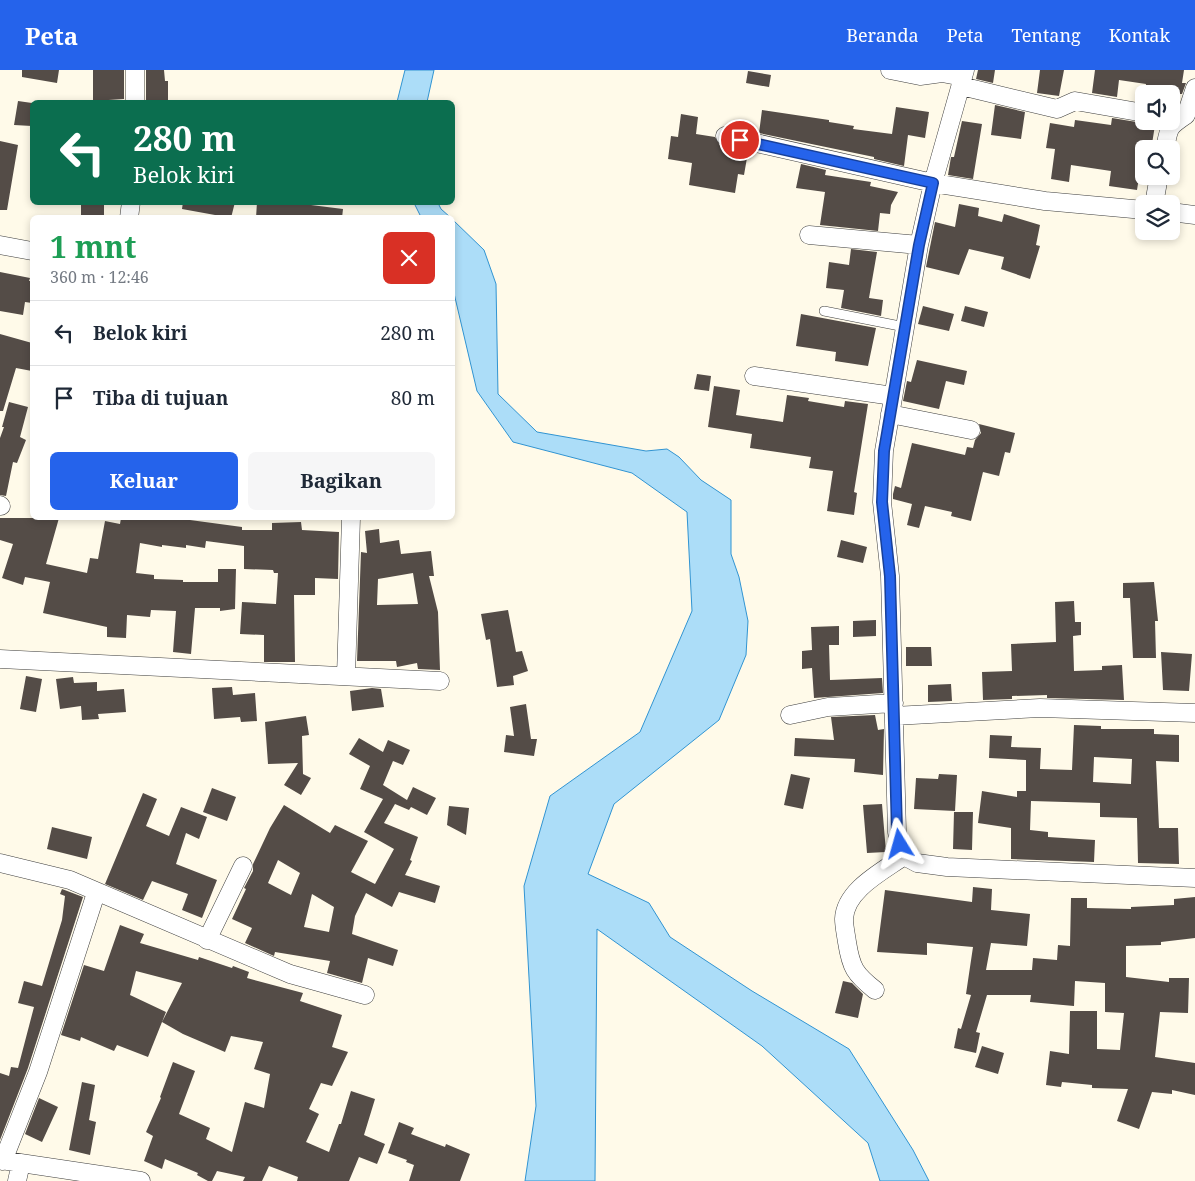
<!DOCTYPE html>
<html lang="id">
<meta charset="utf-8">
<style>
body{margin:0;font-family:"Noto Serif",serif;background:#f6f6f7;color:#1f2937;height:100vh;display:flex;flex-direction:column;font-size:19px;white-space:nowrap}
*{box-sizing:border-box;margin:0}
p{font-size:16px;color:#747a83}
.icon{flex:none;width:28px;height:28px;fill:none;stroke:currentColor;stroke-width:2;stroke-linecap:round;stroke-linejoin:round}
.map{position:relative;flex:1;overflow:hidden}
.details{position:absolute;left:30px;top:145px;width:425px;height:305px;display:flex;flex-direction:column;background:#fff;border-radius:8px;box-shadow:0 2px 8px #0003}
.details>*{flex:none}
.hud{position:absolute;left:30px;top:30px;width:425px;height:105px;border-radius:8px;box-shadow:0 2px 8px #0003;background:#0b6e4f;color:#fff;overflow:hidden}
.buttons{position:absolute;left:1135px;top:15px;display:grid;gap:10px}
.buttons a{display:grid;place-items:center;width:45px;height:45px;border-radius:8px;background:#fff;box-shadow:0 2px 8px #0003;font-size:25px}
.pin{position:absolute;display:grid;place-items:center;width:42px;height:42px;color:#fff;margin:-21px;border:2px solid #fff;border-radius:50%;box-shadow:0 1px 5px #0007}
.me{position:absolute;width:55px;margin:-28px;rotate:352deg;stroke-linejoin:round;filter:drop-shadow(0 0 4px #0008)}
.turn{display:flex;align-items:center;gap:18px;height:105px;padding:0 20px;font-size:22px}
.turn .icon{width:65px;height:65px;stroke-width:2.5}
.turn b{display:block;font-size:35px;line-height:42px}
.round{display:grid;place-items:center;flex:none;width:52px;height:52px;border-radius:8px;background:#f6f6f7}
.overview{display:flex;align-items:center;justify-content:space-between;height:85px;padding:0 20px}
h1{font-size:30px;font-weight:700;line-height:38px;color:#1e9e55}
.primary-button{display:flex;gap:10px;margin-top:auto;padding:10px 20px}
.primary-button a{flex:1;height:58px;border-radius:8px;background:#2563eb;color:#fff;font-size:20px;font-weight:700;line-height:58px;text-align:center}
.primary-button a+a{background:#f6f6f7;color:#1f2937}
ul{padding:0;list-style:none}
li{display:flex;align-items:center;gap:15px;height:65px;padding:0 20px;border-top:1px solid #e0e1e3}
li div{flex:1}
li b{display:block;font-size:19px}
li em{font-style:normal}
header{display:flex;align-items:center;gap:30px;box-sizing:border-box;height:70px;padding:0 25px;background:#2563eb;color:#fff}
header strong{font-size:24px}
nav{display:flex;gap:28px;margin-inline-start:auto;font-size:18px}
.map>svg:first-child{display:block}
.water{fill:#acddf8;stroke:#3194d2}
.building{fill:#544c47;fill-rule:evenodd}
.lines{fill:none;stroke-linecap:round;stroke-linejoin:round}
.service-casing{stroke:#3e3e3e;stroke-width:10}
.minor-casing{stroke:#3e3e3e;stroke-width:19}
.service{stroke:#fff;stroke-width:9}
.minor{stroke:#fff;stroke-width:18}
.route-casing{stroke:#184099;stroke-width:12}
.route{stroke:#2563eb;stroke-width:9}
</style>
<header>
<strong>Peta</strong>
<nav><a>Beranda</a><a>Peta</a><a>Tentang</a><a>Kontak</a></nav>
</header>
<div class="map">
<svg width="1195" height="1111" viewBox="0 0 1195 1111">
<rect width="100%" height="100%" fill="#fffae9"/>
<path class="water" d="M 405,0 L 434,0 L 427,32 L 397,32 Z
M 414,133 L 438,133 L 441,139 L 450,147 L 421,147 Z
M 453,150 L 484,180 L 496,214 L 498,324 L 537,362 L 646,381 L 667,379 L 679,387 L 701,410 L 731,430 L 731,484 L 739,507 L 748,551 L 746,585 L 719,650 L 614,734 L 588,804 L 649,833 L 670,867 L 752,921 L 849,979 L 913,1080 L 929,1111 L 880,1111 L 868,1073 L 762,976 L 597,859 L 595,1111 L 525,1111 L 536,1036 L 524,816 L 550,726 L 640,662 L 692,541 L 687,442 L 632,403 L 513,372 L 477,321 L 453,219 Z"/>
<path class="building" d="M 22,0 L 59,0 L 57,13 L 22,7 Z
M 93,0 L 124,0 L 124,29 L 93,31 Z
M 146,0 L 164,0 L 165,11 L 168,11 L 168,32 L 146,32 Z
M 978,0 L 995,0 L 993,13 L 976,9 Z
M 1040,0 L 1064,0 L 1059,26 L 1037,23 Z
M 1095,0 L 1184,0 L 1182,13 L 1186,13 L 1182,24 L 1153,24 L 1145,23 L 1146,14 L 1119,10 L 1117,27 L 1092,23 Z
M 748,1 L 771,5 L 769,17 L 746,13 Z
M 18,31 L 32,33 L 32,56 L 14,55 Z
M 995,35 L 1025,42 L 1021,69 L 991,65 Z
M 896,37 L 929,42 L 925,68 L 908,65 L 904,96 L 874,89 L 874,87 L 759,63 L 762,40 L 829,50 L 829,52 L 854,56 L 853,59 L 892,64 Z
M 681,44 L 698,47 L 696,64 L 715,67 L 721,77 L 748,82 L 744,105 L 738,104 L 735,123 L 689,115 L 692,93 L 668,89 L 671,66 L 678,67 Z
M 1112,48 L 1155,55 L 1152,74 L 1149,74 L 1149,79 L 1144,79 L 1144,95 L 1141,95 L 1137,120 L 1109,116 L 1111,101 L 1071,95 L 1069,112 L 1051,109 L 1055,79 L 1046,78 L 1050,53 L 1074,57 L 1075,50 L 1111,55 Z
M 962,51 L 982,54 L 973,109 L 948,105 L 951,87 L 954,87 Z
M 0,71 L 18,75 L 7,140 L 0,140 Z
M 801,94 L 826,100 L 825,105 L 871,112 L 870,116 L 898,122 L 891,135 L 890,144 L 880,143 L 878,161 L 820,155 L 825,122 L 796,118 Z
M 81,132 L 104,132 L 104,148 L 81,148 Z
M 183,132 L 235,132 L 231,148 L 215,148 L 215,145 L 182,139 Z
M 257,132 L 287,132 L 343,139 L 342,148 L 256,148 Z
M 959,134 L 979,138 L 978,146 L 1002,152 L 1004,144 L 1040,155 L 1036,175 L 1040,176 L 1030,209 L 1001,199 L 1004,187 L 969,179 L 959,205 L 926,197 L 935,152 L 955,157 Z
M 851,179 L 877,182 L 869,228 L 883,230 L 881,246 L 841,238 L 844,220 L 826,218 L 829,192 L 849,195 Z
M 0,202 L 30,208 L 29,211 L 32,211 L 32,233 L 25,232 L 23,245 L 0,241 Z
M 923,236 L 954,244 L 949,261 L 918,254 Z
M 965,236 L 988,242 L 984,257 L 961,251 Z
M 801,244 L 876,258 L 868,296 L 835,291 L 836,282 L 796,276 Z
M 0,264 L 32,273 L 32,301 L 16,298 L 3,341 L 0,341 Z
M 917,290 L 967,301 L 964,315 L 946,311 L 939,339 L 903,331 L 907,311 L 911,312 Z
M 697,304 L 711,306 L 709,321 L 694,319 Z
M 714,316 L 740,320 L 736,345 L 783,352 L 787,325 L 809,328 L 808,331 L 844,337 L 845,331 L 868,334 L 854,422 L 857,423 L 854,445 L 827,441 L 833,401 L 809,398 L 811,387 L 750,378 L 752,364 L 708,357 Z
M 9,332 L 28,337 L 20,367 L 26,370 L 17,393 L 13,392 L 6,426 L 0,425 L 0,368 L 4,357 L 2,357 Z
M 979,354 L 1015,363 L 1010,383 L 1005,382 L 999,406 L 983,402 L 971,451 L 951,446 L 952,442 L 925,436 L 919,458 L 907,455 L 912,434 L 893,429 L 893,424 L 895,416 L 901,418 L 912,373 L 965,385 L 967,377 L 973,378 L 975,370 L 981,363 Z
M 0,448 L 59,448 L 46,494 L 87,503 L 90,488 L 98,489 L 105,451 L 120,454 L 121,448 L 190,448 L 190,450 L 242,457 L 242,460 L 272,460 L 272,453 L 301,452 L 302,460 L 339,462 L 338,509 L 315,508 L 315,525 L 294,525 L 295,592 L 264,592 L 264,565 L 240,564 L 242,532 L 276,534 L 278,503 L 274,503 L 273,500 L 244,499 L 244,476 L 206,471 L 205,478 L 186,475 L 186,478 L 162,475 L 162,477 L 140,473 L 136,503 L 154,505 L 154,509 L 183,510 L 183,512 L 218,512 L 218,499 L 236,499 L 235,539 L 220,541 L 220,538 L 195,538 L 191,584 L 173,582 L 176,541 L 151,540 L 150,547 L 127,545 L 126,568 L 107,567 L 107,557 L 43,543 L 50,512 L 25,507 L 23,515 L 2,508 L 13,474 L 0,470 Z
M 379,459 L 380,473 L 399,470 L 401,484 L 431,481 L 434,506 L 429,506 L 438,542 L 440,600 L 418,599 L 417,593 L 397,597 L 396,591 L 357,591 L 361,482 L 367,483 L 365,461 ZM 413,503 L 418,534 L 377,535 L 378,509 Z
M 841,470 L 867,477 L 863,493 L 837,487 Z
M 1154,512 L 1158,551 L 1155,551 L 1156,588 L 1133,588 L 1130,528 L 1123,528 L 1123,513 Z
M 1074,531 L 1075,552 L 1081,552 L 1081,565 L 1073,566 L 1074,601 L 1102,600 L 1102,596 L 1122,595 L 1124,630 L 1047,628 L 1047,625 L 1012,626 L 1012,629 L 983,630 L 982,602 L 1012,601 L 1011,574 L 1056,572 L 1055,532 Z
M 508,540 L 516,582 L 522,581 L 528,601 L 513,606 L 514,615 L 497,617 L 490,569 L 486,570 L 481,544 Z
M 876,550 L 876,566 L 853,567 L 853,551 Z
M 839,556 L 839,575 L 829,575 L 830,610 L 882,608 L 883,623 L 814,628 L 812,598 L 802,599 L 802,581 L 812,580 L 811,557 Z
M 906,577 L 931,577 L 932,596 L 906,596 Z
M 1161,582 L 1192,584 L 1189,621 L 1163,620 Z
M 26,606 L 42,609 L 36,642 L 20,639 Z
M 73,607 L 74,613 L 97,612 L 97,621 L 124,619 L 126,642 L 98,644 L 99,649 L 82,650 L 81,636 L 60,639 L 56,609 Z
M 951,614 L 952,631 L 928,632 L 928,615 Z
M 232,617 L 233,625 L 255,623 L 257,651 L 241,652 L 240,647 L 214,649 L 212,618 Z
M 372,618 L 381,619 L 384,637 L 352,641 L 350,621 Z
M 526,634 L 531,669 L 537,669 L 534,686 L 504,682 L 506,665 L 514,666 L 510,637 Z
M 875,645 L 878,660 L 884,659 L 883,705 L 854,702 L 855,689 L 794,686 L 795,668 L 834,670 L 831,647 Z
M 306,646 L 309,665 L 302,666 L 303,704 L 311,708 L 301,725 L 284,715 L 298,693 L 268,694 L 265,652 Z
M 1074,655 L 1101,656 L 1101,659 L 1154,659 L 1154,664 L 1179,665 L 1179,692 L 1156,691 L 1159,758 L 1178,758 L 1179,794 L 1138,793 L 1137,748 L 1100,747 L 1100,733 L 1031,731 L 1030,760 L 1048,762 L 1048,767 L 1095,770 L 1094,792 L 1011,789 L 1011,758 L 978,753 L 982,721 L 1017,727 L 1017,721 L 1026,721 L 1026,690 L 989,688 L 990,665 L 1012,666 L 1011,677 L 1041,678 L 1040,699 L 1072,700 ZM 1094,687 L 1132,689 L 1131,714 L 1093,712 Z
M 359,668 L 383,682 L 388,670 L 410,680 L 403,695 L 393,691 L 383,715 L 407,730 L 413,717 L 436,728 L 427,745 L 411,737 L 409,740 L 395,734 L 384,753 L 418,767 L 410,790 L 412,791 L 405,805 L 440,816 L 435,833 L 399,822 L 392,837 L 366,823 L 355,846 L 352,864 L 398,880 L 393,896 L 368,888 L 362,913 L 327,903 L 330,891 L 275,882 L 274,886 L 245,873 L 252,858 L 232,849 L 246,819 L 244,818 L 253,801 L 253,794 L 270,758 L 284,735 L 330,763 L 335,755 L 368,771 L 351,802 L 375,814 L 394,779 L 364,762 L 383,729 L 360,719 L 370,696 L 349,684 ZM 278,790 L 300,803 L 291,825 L 268,813 ZM 312,824 L 334,837 L 329,862 L 304,857 Z
M 791,704 L 810,708 L 803,739 L 784,735 Z
M 939,704 L 957,705 L 955,741 L 914,739 L 916,708 L 938,709 Z
M 212,718 L 236,727 L 227,751 L 203,742 Z
M 143,723 L 157,729 L 146,756 L 169,766 L 181,737 L 207,747 L 199,769 L 186,763 L 176,794 L 217,810 L 202,848 L 182,840 L 188,824 L 152,811 L 143,830 L 105,814 Z
M 882,734 L 886,782 L 867,783 L 863,735 Z
M 449,736 L 469,738 L 466,765 L 447,755 Z
M 954,742 L 973,742 L 972,780 L 953,779 Z
M 52,757 L 92,767 L 87,789 L 47,779 Z
M 973,817 L 992,819 L 991,840 L 1030,844 L 1027,876 L 991,873 L 986,900 L 1032,900 L 1033,888 L 1057,890 L 1058,875 L 1070,876 L 1071,828 L 1087,828 L 1087,838 L 1131,839 L 1131,837 L 1174,835 L 1174,829 L 1195,827 L 1195,868 L 1161,872 L 1161,875 L 1126,876 L 1126,907 L 1169,912 L 1169,908 L 1189,908 L 1188,943 L 1160,942 L 1155,987 L 1195,993 L 1195,1025 L 1172,1020 L 1172,1024 L 1152,1022 L 1139,1059 L 1117,1051 L 1128,1019 L 1092,1018 L 1092,1015 L 1062,1012 L 1061,1017 L 1046,1015 L 1050,981 L 1069,984 L 1070,941 L 1097,941 L 1097,979 L 1120,980 L 1124,943 L 1105,942 L 1105,913 L 1075,911 L 1074,936 L 1030,932 L 1031,925 L 987,925 L 976,962 L 980,963 L 976,983 L 954,978 L 958,958 L 961,959 L 971,925 L 966,924 L 973,877 L 927,873 L 927,885 L 877,882 L 885,820 L 972,832 Z
M 62,819 L 83,827 L 28,998 L 0,1070 L 0,1003 L 9,1006 L 11,997 L 18,998 L 34,937 L 18,933 L 24,911 L 42,916 L 62,850 L 65,826 L 60,824 Z
M 120,855 L 144,864 L 140,873 L 198,890 L 199,887 L 232,898 L 233,896 L 249,902 L 247,908 L 303,923 L 300,931 L 342,945 L 332,977 L 348,982 L 332,1016 L 321,1013 L 309,1039 L 319,1044 L 306,1072 L 329,1082 L 339,1054 L 341,1054 L 351,1021 L 375,1029 L 364,1065 L 385,1074 L 377,1094 L 359,1087 L 349,1111 L 297,1111 L 298,1107 L 269,1096 L 262,1111 L 243,1111 L 245,1107 L 217,1101 L 212,1111 L 208,1111 L 197,1105 L 198,1103 L 165,1089 L 162,1099 L 144,1091 L 153,1066 L 146,1062 L 161,1028 L 160,1027 L 173,992 L 195,1001 L 179,1044 L 210,1058 L 206,1069 L 232,1082 L 245,1032 L 264,1038 L 270,1004 L 254,999 L 263,972 L 231,966 L 225,982 L 183,964 L 162,952 L 182,913 L 136,901 L 130,925 L 166,942 L 148,987 L 117,975 L 114,981 L 81,967 L 80,971 L 61,965 L 84,895 L 104,901 Z
M 843,911 L 852,913 L 863,924 L 858,948 L 835,943 Z
M 982,976 L 1004,983 L 998,1004 L 975,997 Z
M 82,1012 L 95,1015 L 89,1050 L 96,1052 L 90,1085 L 69,1080 Z
M 39,1028 L 58,1037 L 42,1072 L 25,1064 Z
M 399,1052 L 414,1058 L 411,1064 L 445,1077 L 446,1074 L 470,1084 L 460,1111 L 409,1111 L 414,1095 L 406,1092 L 407,1090 L 388,1083 Z"/>
<g class="lines">
<g class="service-casing">
<path id="service" d="M 824,241 L 905,257"/>
</g>
<g class="minor-casing">
<path id="minor" d="M 135,0 L 135,32
M 890,0 L 920,6 L 942,3 L 963,7
M 965,0 L 933,113 L 919,175 L 884,381 L 882,432 L 890,506 L 897,762 L 904,786 L 917,793 L 947,797 L 1195,808
M 961,16 L 1057,39 L 1075,31 L 1144,43
M 725,66 L 933,113 L 1045,131 L 1144,140
M 1165,79 C 1169,57 1168,57 1186,45 L 1195,18
M 1154,134 L 1159,106
M 1171,142 L 1195,145
M 129,148 L 131,132
M 809,165 L 919,175
M 0,175 L 32,181
M 754,306 L 893,326
M 890,344 L 971,360
M 0,435 L 1,436
M 0,589 L 440,611
M 346,606 L 351,448
M 790,645 L 828,637 L 894,633
M 894,646 L 1040,638 L 1195,643
M 0,793 L 70,810 L 290,904 L 365,925
M 207,870 L 243,796
M 875,920 C 855,904 851,898 847,872 C 846,865 844,856 844,849 C 845,820 883,801 904,786
M 0,1090 L 141,1111
M 3,1091 L 38,1002 L 96,823
M 17,1111 L 21,1093"/>
</g>
<use href="#service" class="service"/>
<use href="#minor" class="minor"/>
</g>
<g class="lines">
<g class="route-casing">
<path id="route" d="M 740,70 L 933,113 L 919,175 L 884,381 L 882,432 L 890,506 L 897,762 L 900,774"/>
</g>
<use href="#route" class="route"/>
</g>
</svg>
<div class="buttons">
<a><svg class="icon" aria-label="sound" viewBox="0 0 24 24"><path d="M4 9h4l5-4v14l-5-4H4zM17 9q2 3 0 6"/></svg></a>
<a><svg class="icon" aria-label="search" viewBox="0 0 24 24"><circle cx="10" cy="10" r="6"/><path d="M15 15l6 6"/></svg></a>
<a><svg class="icon" aria-label="layers" viewBox="0 0 24 24"><path d="M12 4l9 5-9 5-9-5zM3 14l9 5 9-5"/></svg></a>
</div>
<div class="pin" style="left:740px;top:70px;background:#d93025"><svg class="icon" aria-label="arrive" viewBox="0 0 24 24"><path d="M6 21V4h12l-3 4 3 4H6"/></svg></div>
<svg class="me" style="left:900px;top:774px" viewBox="-20 -20 40 40"><path d="M0-17L14 15 0 8-14 15z" fill="#2563eb" stroke="#fff" stroke-width="4"/></svg>
<div class="hud">
<div class="turn"><svg class="icon" aria-label="left" viewBox="0 0 24 24"><path d="M17 20v-9H6M10 6l-5 5 5 5"/></svg><div><b>280 m</b>Belok kiri</div></div>
</div>
<section class="details">
<div class="overview"><div><h1>1 mnt</h1><p>360 m · 12:46</p></div><a class="round" style="background:#d93025;color:#fff"><svg class="icon" aria-label="close" viewBox="0 0 24 24"><path d="M6 6l12 12M18 6L6 18"/></svg></a></div>
<ul>
<li><svg class="icon" aria-label="left" viewBox="0 0 24 24"><path d="M17 20v-9H6M10 6l-5 5 5 5"/></svg><div><b>Belok kiri</b></div><em>280 m</em></li>
<li><svg class="icon" aria-label="arrive" viewBox="0 0 24 24"><path d="M6 21V4h12l-3 4 3 4H6"/></svg><div><b>Tiba di tujuan</b></div><em>80 m</em></li>
</ul>
<div class="primary-button"><a>Keluar</a><a>Bagikan</a></div>
</section>
</div>
